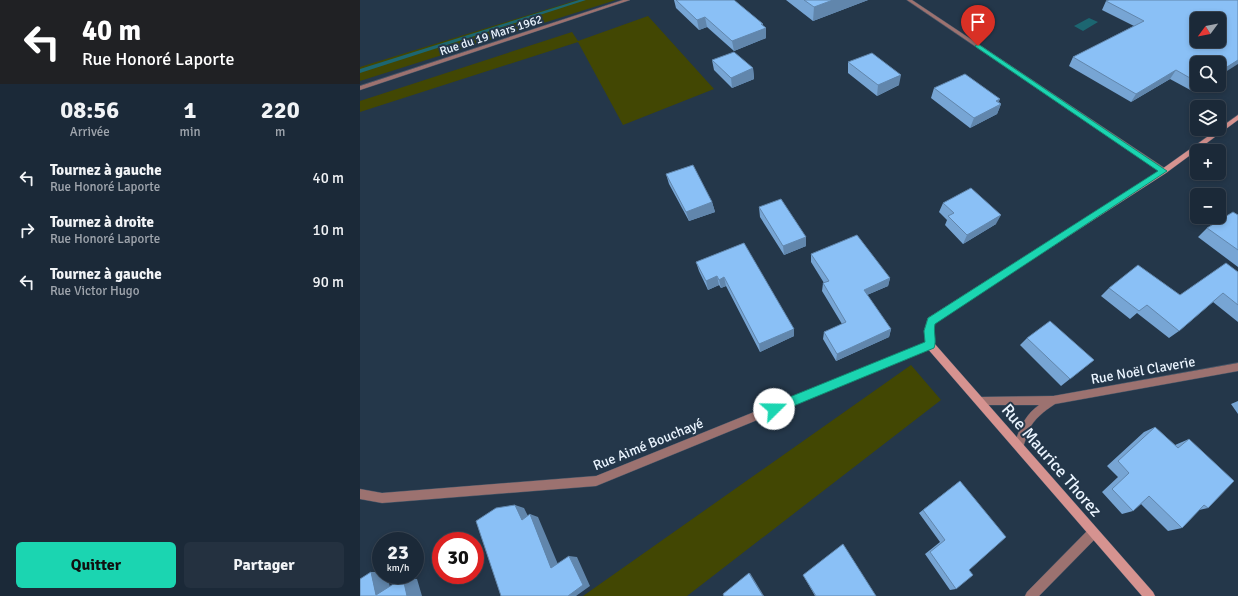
<!DOCTYPE html>
<html lang="fr">
<meta charset="utf-8">
<style>
body{margin:0;font-family:Signika,sans-serif;background:#243140;color:#f1f3f6;height:100vh;display:flex;flex-direction:column;font-size:15px;white-space:nowrap}
*{box-sizing:border-box;margin:0}
p{font-size:13px;color:#a0a6ae}
.icon{flex:none;width:22px;height:22px;fill:none;stroke:currentColor;stroke-width:2;stroke-linecap:round;stroke-linejoin:round}
.map{position:relative;flex:1;overflow:hidden}
.side{display:flex;flex-direction:column;background:#1b2938;width:360px}
.side>*{flex:none}
.banner{background:#202124;color:#fff;overflow:hidden}
.needle{width:26px;rotate:238deg}
.buttons{position:absolute;left:830px;top:12px;display:grid;gap:8px}
.buttons a{display:grid;place-items:center;width:36px;height:36px;border-radius:6px;background:#1b2938;box-shadow:0 2px 6px #0003,0 0 0 1px #394553;font-size:20px}
.speed{position:absolute;left:12px;top:532px;display:flex;gap:8px;font-size:20px;font-weight:700;text-align:center}
.speed>*{display:grid;place-content:center;width:52px;height:52px;border-radius:50%;background:#1b2938;box-shadow:0 2px 6px #0003,0 0 0 1px #394553;line-height:1}
.speed small{font-size:10px;font-weight:400}
.speed .limit{border:6px solid #d22;background:#fff;color:#111}
.pin{position:absolute;display:grid;place-items:center;width:34px;height:34px;color:#fff;margin:-41px -17px;border-radius:50% 50% 50% 0;rotate:-45deg;box-shadow:0 0 4px #0007}
.pin .icon{rotate:45deg}
.me{position:absolute;width:44px;margin:-22px;rotate:68deg;stroke-linejoin:round;filter:drop-shadow(0 0 3px #0008)}
.turn{display:flex;align-items:center;gap:14px;height:84px;padding:0 16px;font-size:18px}
.turn .icon{width:52px;height:52px;stroke-width:2.5}
.turn b{display:block;font-size:28px;line-height:34px}
.eta{display:flex;justify-content:space-evenly;align-items:center;height:68px;text-align:center}
.eta b{font-size:24px;font-weight:800;line-height:28px}
.primary-button{display:flex;gap:8px;margin-top:auto;padding:8px 16px}
.primary-button a{flex:1;height:46px;border-radius:6px;background:#1bd5b1;color:#111;font-size:16px;font-weight:800;line-height:46px;text-align:center}
.primary-button a+a{background:#243140;color:#f1f3f6}
ul{padding:0;list-style:none}
li{display:flex;align-items:center;gap:12px;height:52px;padding:0 16px}
li div{flex:1}
li b{display:block;font-size:15px}
li em{font-style:normal}
main{display:flex;flex:1;min-height:0}
.map>svg:first-child{display:block}
.green{fill:#424703}
.water{fill:#1c6671}
.lines{fill:none;stroke-linecap:round;stroke-linejoin:round}
.stream{fill:#1c6671;fill-rule:evenodd}
.street-casing{stroke:#445567;stroke-width:1}
.secondary-casing{stroke:#445567;stroke-width:1}
.street{fill:#9c7270;fill-rule:evenodd}
.secondary{fill:#d69390;fill-rule:evenodd}
.wall{fill:#77a5d4}
.shaded-wall{fill:#6186ac}
.building{fill:#8ac0f6;stroke:#6186ac;fill-rule:evenodd}
.route{fill:#1bd5b1;stroke:#128a73}
.labels{text-anchor:middle;stroke-width:4;stroke-linejoin:round;paint-order:stroke}
.far-street-label{font-size:12px;fill:#ebf5ff;stroke:#24374a}
.street-label{font-size:14px;fill:#ebf5ff;stroke:#24374a}
.near-street-label{font-size:17px;fill:#ebf5ff;stroke:#24374a}
</style>
<main>
<section class="side">
<div class="banner">
<div class="turn"><svg class="icon" aria-label="left" viewBox="0 0 24 24"><path d="M17 20v-9H6M10 6l-5 5 5 5"/></svg><div><b>40 m</b>Rue Honoré Laporte</div></div>
</div>
<div class="eta">
<div><b>08:56</b><p>Arrivée</p></div>
<div><b>1</b><p>min</p></div>
<div><b>220</b><p>m</p></div>
</div>
<ul>
<li><svg class="icon" aria-label="left" viewBox="0 0 24 24"><path d="M17 20v-9H6M10 6l-5 5 5 5"/></svg><div><b>Tournez à gauche</b><p>Rue Honoré Laporte</p></div><em>40 m</em></li>
<li><svg class="icon" aria-label="right" viewBox="0 0 24 24"><path d="M7 20v-9h11M14 6l5 5-5 5"/></svg><div><b>Tournez à droite</b><p>Rue Honoré Laporte</p></div><em>10 m</em></li>
<li><svg class="icon" aria-label="left" viewBox="0 0 24 24"><path d="M17 20v-9H6M10 6l-5 5 5 5"/></svg><div><b>Tournez à gauche</b><p>Rue Victor Hugo</p></div><em>90 m</em></li>
</ul>
<div class="primary-button"><a>Quitter</a><a>Partager</a></div>
</section>
<div class="map">
<svg width="878" height="596" viewBox="0 0 878 596">
<rect width="100%" height="100%" fill="#24374a"/>
<path class="green" d="M 217,0 L 256,0 L 0,81 L 0,67 Z
M 288,16 L 354,89 L 263,125 L 218,42 L 0,112 L 0,101 L 212,32 L 218,41 Z
M 551,365 L 581,400 L 327,596 L 223,596 Z"/>
<path class="water" d="M 729,18 L 738,22 L 723,31 L 714,26 Z"/>
<g class="lines">
<path class="stream" d="M 219,0 L 226,0 L 0,73 L 0,69 Z"/>
<g class="street-casing">
<path id="street" d="M 263,0 L 270,0 L 0,90 L 0,86 Z
M 547,0 L 552,0 L 806,169 L 806,173 L 802,173 Z
M 570,341 L 573,342 L 574,345 L 573,348 L 236,486 L 22,503 L 0,499 L 0,489 L 22,493 L 236,476 Z
M 878,363 L 878,371 L 695,404 C 684,411 674,419 668,431 C 666,437 665,443 662,449 L 659,451 L 656,449 L 654,446 C 659,429 665,415 679,405 L 620,405 L 617,404 L 615,401 L 617,398 L 620,397 L 693,396 Z
M 733,528 L 737,529 L 738,533 L 737,537 L 679,596 L 665,596 L 667,592 L 729,529 Z"/>
</g>
<g class="secondary-casing">
<path id="secondary" d="M 878,115 L 878,120 L 806,173 L 574,323 L 572,331 L 574,343 L 793,592 L 795,596 L 782,596 L 567,348 L 564,331 L 568,318 L 802,169 Z"/>
</g>
<use href="#street" class="street"/>
<use href="#secondary" class="secondary"/>
</g>
<path class="wall" d="M 314,0 L 374,0 L 403,24 L 403,26 L 406,28 L 406,38 L 374,51 L 347,27 L 339,30 L 316,8 Z
M 426,0 L 508,0 L 453,21 Z
M 878,0 L 837,63 L 837,85 L 845,85 L 834,92 L 810,79 L 771,102 L 709,66 L 713,57 L 774,26 L 742,10 L 746,1 Z
M 352,60 L 393,68 L 394,79 L 372,88 L 354,70 Z
M 488,62 L 539,85 L 517,96 L 488,73 Z
M 574,88 L 639,102 L 641,104 L 637,114 L 610,128 L 571,98 Z
M 306,174 L 352,202 L 355,212 L 329,221 L 309,184 Z
M 583,203 L 636,224 L 603,244 L 585,225 L 587,220 L 579,212 Z
M 399,207 L 446,237 L 446,246 L 424,255 L 400,217 Z
M 878,215 L 878,267 L 838,237 L 847,228 Z
M 384,243 L 434,336 L 400,352 L 366,286 L 361,288 L 359,285 L 348,290 L 339,271 L 336,262 Z
M 451,254 L 530,278 L 528,286 L 507,295 L 531,329 L 529,337 L 476,361 L 463,339 L 464,332 L 482,324 L 462,291 L 463,283 L 464,283 L 451,262 Z
M 878,272 L 878,322 L 853,302 L 819,331 L 809,338 L 777,313 L 770,319 L 741,296 L 749,288 L 820,295 Z
M 667,338 L 734,360 L 701,386 L 660,345 Z
M 878,401 L 878,414 L 871,404 Z
M 795,427 L 815,445 L 829,439 L 848,508 L 839,510 L 822,528 L 808,531 L 781,504 L 773,511 L 762,514 L 742,492 L 758,477 L 747,466 L 784,432 Z
M 600,481 L 609,570 L 596,589 L 590,590 L 565,554 L 580,542 L 559,513 Z
M 443,575 L 516,596 L 455,596 Z"/>
<path class="shaded-wall" d="M 473,0 L 508,0 L 453,21 L 454,7 Z
M 345,17 L 347,27 L 339,30 L 337,20 Z
M 403,24 L 403,29 L 406,28 L 406,38 L 374,51 L 372,41 Z
M 878,60 L 878,64 L 859,76 L 859,72 Z
M 393,68 L 394,79 L 372,88 L 371,78 Z
M 816,70 L 810,79 L 771,102 L 776,94 Z
M 541,75 L 539,85 L 517,96 L 518,85 Z
M 839,85 L 845,85 L 834,92 Z
M 640,99 L 637,107 L 641,104 L 637,114 L 610,128 L 614,118 L 636,101 Z
M 352,202 L 355,212 L 329,221 L 326,212 Z
M 641,215 L 636,224 L 603,244 L 607,235 Z
M 446,237 L 446,246 L 424,255 L 423,246 Z
M 357,276 L 359,285 L 348,290 L 346,281 Z
M 364,277 L 366,286 L 361,288 L 359,280 Z
M 530,278 L 528,286 L 502,297 L 504,290 Z
M 434,329 L 434,336 L 400,352 L 399,344 Z
M 531,329 L 529,337 L 476,361 L 477,354 Z
M 155,505 L 164,508 L 171,522 L 162,520 Z
M 170,514 L 178,517 L 200,569 L 191,568 Z
M 209,556 L 217,557 L 230,586 L 216,596 L 208,596 Z
M 11,572 L 21,572 L 21,575 L 27,575 L 32,595 L 16,595 Z
M 389,573 L 390,573 L 404,596 L 403,596 Z
M 43,578 L 57,579 L 62,596 L 47,596 Z"/>
<path class="building" d="M 316,0 L 374,0 L 403,24 L 401,24 L 406,28 L 372,41 L 345,17 L 337,20 Z
M 444,0 L 473,0 L 454,7 Z
M 749,0 L 878,0 L 878,60 L 859,72 L 859,63 L 837,63 L 837,82 L 816,70 L 776,94 L 713,57 L 784,21 L 746,1 ZM 837,19 L 859,19 L 859,41 L 837,41 Z
M 374,52 L 393,68 L 371,78 L 352,60 Z
M 512,53 L 541,75 L 518,85 L 488,62 Z
M 605,74 L 640,99 L 636,101 L 641,104 L 614,118 L 574,88 Z
M 333,165 L 352,202 L 326,212 L 306,174 Z
M 611,188 L 641,215 L 607,235 L 588,216 L 594,213 L 583,203 Z
M 421,199 L 446,237 L 423,246 L 399,207 Z
M 873,212 L 878,215 L 878,250 L 847,228 Z
M 497,235 L 530,278 L 504,290 L 531,329 L 477,354 L 464,332 L 486,322 L 463,283 L 469,281 L 451,254 Z
M 384,243 L 434,329 L 399,344 L 364,277 L 359,280 L 357,276 L 346,281 L 336,262 Z
M 866,263 L 878,272 L 878,305 L 863,293 L 819,331 L 787,305 L 779,311 L 749,288 L 778,265 L 820,295 Z
M 690,321 L 734,360 L 710,379 L 667,338 Z
M 795,427 L 818,448 L 829,439 L 874,481 L 848,508 L 844,505 L 822,528 L 789,496 L 773,511 L 752,489 L 769,473 L 758,461 Z
M 600,481 L 646,537 L 609,570 L 613,575 L 596,589 L 570,552 L 585,540 L 563,510 Z
M 155,505 L 162,520 L 170,514 L 191,568 L 209,556 L 223,585 L 208,596 L 141,596 L 116,521 L 136,508 Z
M 483,544 L 516,596 L 456,596 L 443,575 Z
M 11,572 L 16,595 L 43,578 L 47,596 L 0,596 L 0,579 Z
M 389,573 L 403,596 L 364,596 L 363,594 Z"/>
<path class="route" d="M 618,44 L 807,171 L 575,324 C 573,332 577,340 574,348 L 414,414 L 410,412 L 408,409 L 410,405 L 565,342 L 564,331 L 568,318 L 798,171 L 616,47 L 615,46 Z"/>
<g class="labels">
<g class="far-street-label">
<text transform="translate(131 35) rotate(-18)" y="4">Rue du 19 Mars 1962</text>
</g>
<g class="street-label">
<text transform="translate(783 370) rotate(-10)" y="5">Rue Noël Claverie</text>
<text transform="translate(288 444) rotate(-22)" y="5">Rue Aimé Bouchayé</text>
</g>
<g class="near-street-label">
<text transform="translate(692 460) rotate(49)" y="6">Rue Maurice Thorez</text>
</g>
</g>
</svg>
<div class="buttons">
<a><svg class="needle" viewBox="-14 -14 28 28"><path d="M0-13l5 13h-10z" fill="#e53935"/><path d="M0 13l5-13h-10z" fill="#a0a6ae"/></svg></a>
<a><svg class="icon" aria-label="search" viewBox="0 0 24 24"><circle cx="10" cy="10" r="6"/><path d="M15 15l6 6"/></svg></a>
<a><svg class="icon" aria-label="layers" viewBox="0 0 24 24"><path d="M12 4l9 5-9 5-9-5zM3 14l9 5 9-5"/></svg></a>
<a>+</a>
<a>−</a>
</div>
<div class="speed"><div>23<small>km/h</small></div><div class="limit">30</div></div>
<div class="pin" style="left:618px;top:46px;background:#d93025"><svg class="icon" aria-label="arrive" viewBox="0 0 24 24"><path d="M6 21V4h12l-3 4 3 4H6"/></svg></div>
<svg class="me" style="left:414px;top:409px" viewBox="-20 -20 40 40"><circle r="19" fill="#fff"/><path d="M0-13L10 11 0 6-10 11z" fill="#1bd5b1"/></svg>
</div>
</main>
